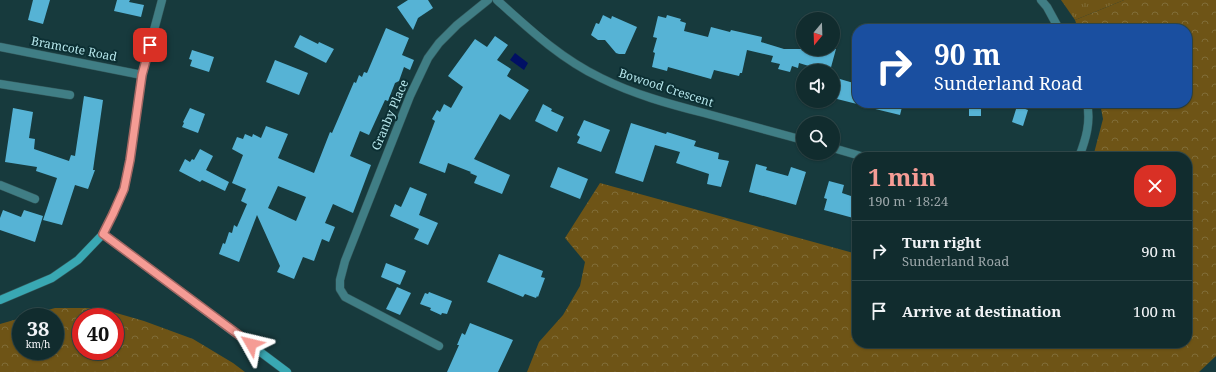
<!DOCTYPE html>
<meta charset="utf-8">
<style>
body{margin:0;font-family:"Noto Serif",serif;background:#1e383a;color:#f1f3f6;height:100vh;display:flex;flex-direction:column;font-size:15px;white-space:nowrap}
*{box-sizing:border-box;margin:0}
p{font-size:13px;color:#9ca7aa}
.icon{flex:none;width:22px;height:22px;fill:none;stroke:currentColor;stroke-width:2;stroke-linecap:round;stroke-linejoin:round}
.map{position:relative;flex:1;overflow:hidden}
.details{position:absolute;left:852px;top:152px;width:340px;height:196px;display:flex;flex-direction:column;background:#112c2e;border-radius:16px;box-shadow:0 1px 3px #0004,0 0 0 1px #30484a}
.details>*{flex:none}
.hud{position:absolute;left:852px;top:24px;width:340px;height:84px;border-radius:16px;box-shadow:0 1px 3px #0004,0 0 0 1px #30484a;background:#1a4fa0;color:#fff;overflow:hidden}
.needle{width:26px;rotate:199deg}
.tools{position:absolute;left:796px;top:12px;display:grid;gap:8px}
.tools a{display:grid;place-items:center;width:44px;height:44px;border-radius:50%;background:#112c2e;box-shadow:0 1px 3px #0004,0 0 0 1px #30484a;font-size:20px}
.speed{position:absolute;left:12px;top:308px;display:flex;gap:8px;font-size:20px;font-weight:700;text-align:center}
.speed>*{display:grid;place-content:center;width:52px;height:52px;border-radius:50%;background:#112c2e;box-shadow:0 1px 3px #0004,0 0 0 1px #30484a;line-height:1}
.speed small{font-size:10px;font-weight:400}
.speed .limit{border:6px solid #d22;background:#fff;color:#111}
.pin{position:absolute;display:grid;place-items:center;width:34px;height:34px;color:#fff;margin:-17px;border-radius:8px;box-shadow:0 2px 6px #0006}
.me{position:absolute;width:44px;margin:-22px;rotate:307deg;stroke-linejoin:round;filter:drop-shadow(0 0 3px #0008)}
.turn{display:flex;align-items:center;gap:14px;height:84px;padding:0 16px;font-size:18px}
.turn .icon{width:52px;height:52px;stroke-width:2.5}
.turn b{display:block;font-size:28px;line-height:34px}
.round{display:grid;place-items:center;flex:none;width:42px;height:42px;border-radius:16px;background:#1e383a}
.overview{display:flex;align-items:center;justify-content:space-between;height:68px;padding:0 16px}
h1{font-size:24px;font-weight:700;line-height:30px;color:#f59c95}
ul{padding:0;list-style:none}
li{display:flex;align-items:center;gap:12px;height:60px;padding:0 16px;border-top:1px solid #30484a}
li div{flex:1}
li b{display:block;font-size:15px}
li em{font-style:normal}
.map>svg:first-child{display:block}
.grass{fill:url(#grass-tufts)}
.forest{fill:url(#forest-crowns);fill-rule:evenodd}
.water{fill:#011064}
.building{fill:#56b3d5;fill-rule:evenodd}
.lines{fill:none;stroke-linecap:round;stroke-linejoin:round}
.street-casing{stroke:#34595c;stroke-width:9}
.secondary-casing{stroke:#34595c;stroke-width:9}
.street{stroke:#407e85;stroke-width:8}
.secondary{stroke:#39a8b3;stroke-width:8}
.route-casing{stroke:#9f6561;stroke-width:10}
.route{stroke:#f59c95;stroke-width:7}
.labels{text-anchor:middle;stroke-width:4;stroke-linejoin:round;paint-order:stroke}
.street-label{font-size:12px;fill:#b6e6eb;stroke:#0c2f33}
</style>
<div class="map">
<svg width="1216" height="372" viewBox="0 0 1216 372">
<defs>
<pattern id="grass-tufts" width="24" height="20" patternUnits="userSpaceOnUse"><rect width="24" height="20" fill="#6e5416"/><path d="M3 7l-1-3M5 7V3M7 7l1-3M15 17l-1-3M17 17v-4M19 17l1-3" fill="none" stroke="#806d38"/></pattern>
<pattern id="forest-crowns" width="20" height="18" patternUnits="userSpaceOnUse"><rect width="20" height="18" fill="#6e5416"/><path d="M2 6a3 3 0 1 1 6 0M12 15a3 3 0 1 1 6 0" fill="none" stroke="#806d38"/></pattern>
</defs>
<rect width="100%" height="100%" fill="#173a3d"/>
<path class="grass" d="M 1061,0 L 1124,0 L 1075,20 Z"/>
<path class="forest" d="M 1124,0 L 1216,0 L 1216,356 L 1199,372 L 527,372 L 539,342 L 563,315 L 580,286 L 585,262 L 565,238 L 600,183 L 857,254 L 857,343 L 1187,343 L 1187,157 L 1093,157 L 1103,119 L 1100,103 L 1187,103 L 1187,29 L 1078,29 L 1075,20 Z
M 55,308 L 99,308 L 144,321 L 193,339 L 233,363 L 245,372 L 0,372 L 0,324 L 21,318 L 21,351 L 55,351 L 55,317 L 23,317 ZM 81,317 L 115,317 L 115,351 L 81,351 Z"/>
<path class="water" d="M 515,53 L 528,63 L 524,70 L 510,60 Z"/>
<path class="building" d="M 33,0 L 50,0 L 43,24 L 28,20 Z
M 117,0 L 130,0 L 129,2 L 144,5 L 141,17 L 114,11 Z
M 408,0 L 428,0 L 433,8 L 418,18 L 413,30 L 397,7 Z
M 603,15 L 611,19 L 612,16 L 637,27 L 625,54 L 619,54 L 616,53 L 605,40 L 598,40 L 591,35 L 596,23 L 599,24 Z
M 667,15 L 681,19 L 680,21 L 686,23 L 684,31 L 708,37 L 711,27 L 730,32 L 731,30 L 762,37 L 761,42 L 784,49 L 836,49 L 830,71 L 825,71 L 799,63 L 798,68 L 792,66 L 790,72 L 778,69 L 780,64 L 771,62 L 773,56 L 747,50 L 742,73 L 740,73 L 739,76 L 714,70 L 711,79 L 668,67 L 667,71 L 652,67 L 655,53 L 653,52 L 657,38 L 653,37 L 658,16 L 666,18 Z
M 386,28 L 409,38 L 402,55 L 414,60 L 410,70 L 404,67 L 399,81 L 395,83 L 388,101 L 385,100 L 369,135 L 360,131 L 350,156 L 371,165 L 353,213 L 333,204 L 325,223 L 335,227 L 329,242 L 322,239 L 314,261 L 303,257 L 294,279 L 277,272 L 280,266 L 257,215 L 239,262 L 219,254 L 223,243 L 225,244 L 229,232 L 232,233 L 234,225 L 237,227 L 247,204 L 241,201 L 246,189 L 232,183 L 243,155 L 232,149 L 237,137 L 243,139 L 245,134 L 252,137 L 253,134 L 261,138 L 266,126 L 288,134 L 278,158 L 314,173 L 330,132 L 332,133 L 354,82 L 356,83 L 359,75 L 362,77 L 364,72 L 367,73 ZM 278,186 L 306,197 L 296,221 L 268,208 Z
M 300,35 L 318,44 L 319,42 L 334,49 L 326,63 L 294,47 Z
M 495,36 L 508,45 L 497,60 L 511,69 L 507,76 L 529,90 L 510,120 L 500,114 L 474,159 L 510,175 L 502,194 L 474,183 L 477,176 L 470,173 L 471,172 L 448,163 L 445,173 L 419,163 L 435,121 L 432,119 L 437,110 L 440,112 L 444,104 L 451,108 L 463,87 L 448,76 L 475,39 L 487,47 Z
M 192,50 L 214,57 L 209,72 L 190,66 L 192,60 L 189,59 Z
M 275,60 L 308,73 L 299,95 L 266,82 Z
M 833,77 L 857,84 L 857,104 L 833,98 Z
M 84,96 L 103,100 L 93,170 L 95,170 L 88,189 L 75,185 L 62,225 L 43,220 L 57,178 L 36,171 L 37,167 L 5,162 L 13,108 L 33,112 L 29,138 L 35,139 L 34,149 L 69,161 L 71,155 L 75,156 Z
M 867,103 L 903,103 L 900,115 L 867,107 Z
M 969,103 L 981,103 L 981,116 L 969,116 Z
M 543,104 L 552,109 L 551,111 L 564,117 L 557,132 L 535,121 Z
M 1017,106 L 1028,110 L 1023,126 L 1012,122 Z
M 190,108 L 205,114 L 198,133 L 182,127 L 184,123 L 183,122 Z
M 584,120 L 610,130 L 601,152 L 577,143 L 580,137 L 577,135 Z
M 631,123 L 666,134 L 667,132 L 696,141 L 694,146 L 719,153 L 718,159 L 729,161 L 721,187 L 707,184 L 709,174 L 676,163 L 680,152 L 655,145 L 643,182 L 615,173 Z
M 200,149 L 213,156 L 206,170 L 229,182 L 225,191 L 202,180 L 200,182 L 179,171 L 185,159 L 190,162 L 192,159 L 194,160 Z
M 756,164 L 767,167 L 766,170 L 788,176 L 791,167 L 806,172 L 796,205 L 749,192 Z
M 558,167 L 588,179 L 580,199 L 550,187 Z
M 829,181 L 844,185 L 842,193 L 857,198 L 857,219 L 824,210 L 827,199 L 824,198 Z
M 410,187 L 427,194 L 419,215 L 438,223 L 428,245 L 414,239 L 419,229 L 390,216 L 395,204 L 401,207 Z
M 3,210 L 21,217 L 24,210 L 43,216 L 35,242 L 0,230 L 0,218 Z
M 499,254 L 543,271 L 541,277 L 545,278 L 538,297 L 537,296 L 536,298 L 525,294 L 523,297 L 487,282 Z
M 386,263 L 406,271 L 400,285 L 381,277 Z
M 397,287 L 411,293 L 400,315 L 386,309 Z
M 429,292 L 452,301 L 447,314 L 442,313 L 441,315 L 430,310 L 431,308 L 420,304 L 425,293 L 428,294 Z
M 470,323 L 513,340 L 498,372 L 447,372 L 459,345 L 457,345 L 462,333 L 465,335 Z"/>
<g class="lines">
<g class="street-casing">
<path id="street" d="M 497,0 C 529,29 561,59 601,78 C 633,94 669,104 704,113 C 737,122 770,131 803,140
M 1041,0 L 1047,7 L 1059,29
M 0,47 L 142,75
M 0,84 L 70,95
M 833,148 L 864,157
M 1079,157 C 1086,139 1091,122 1087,103
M 0,185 L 35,199
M 103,234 L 113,214 L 124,189 L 130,160 L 142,75 L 162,0
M 439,346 L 345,297 L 340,289 L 340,280 L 345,261 L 410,96 L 428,58 L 439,43 L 457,25 L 488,0"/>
</g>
<g class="secondary-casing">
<path id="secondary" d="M 0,300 L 52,278 L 78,260 L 103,234 L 287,372"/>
</g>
<use href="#street" class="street"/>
<use href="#secondary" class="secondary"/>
</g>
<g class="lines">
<g class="route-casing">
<path id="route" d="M 150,45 L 142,75 L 130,160 L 124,189 L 113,214 L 103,234 L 251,344"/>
</g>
<use href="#route" class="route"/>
</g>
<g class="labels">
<g class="street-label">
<text transform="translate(74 49) rotate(11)" y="4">Bramcote Road</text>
<text transform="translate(666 88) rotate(18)" y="4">Bowood Crescent</text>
<text transform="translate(390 115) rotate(-67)" y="4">Granby Place</text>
</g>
</g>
</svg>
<div class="tools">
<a><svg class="needle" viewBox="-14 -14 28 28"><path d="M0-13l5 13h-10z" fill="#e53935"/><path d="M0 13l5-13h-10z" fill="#9ca7aa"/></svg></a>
<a><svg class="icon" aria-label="sound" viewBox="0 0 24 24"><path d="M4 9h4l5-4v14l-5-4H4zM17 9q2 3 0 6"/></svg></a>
<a><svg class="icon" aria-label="search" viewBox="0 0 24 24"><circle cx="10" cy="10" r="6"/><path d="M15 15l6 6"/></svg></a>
</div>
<div class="speed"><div>38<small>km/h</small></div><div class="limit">40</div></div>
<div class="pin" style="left:150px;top:45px;background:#d93025"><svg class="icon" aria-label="arrive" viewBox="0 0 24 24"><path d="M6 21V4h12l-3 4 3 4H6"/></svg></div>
<svg class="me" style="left:251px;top:344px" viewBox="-20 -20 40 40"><path d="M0-17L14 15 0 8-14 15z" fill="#f59c95" stroke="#fff" stroke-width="4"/></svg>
<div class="hud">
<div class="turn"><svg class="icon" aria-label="right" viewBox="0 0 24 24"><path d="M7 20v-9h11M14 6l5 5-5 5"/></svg><div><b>90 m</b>Sunderland Road</div></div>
</div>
<section class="details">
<div class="overview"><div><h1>1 min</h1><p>190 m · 18:24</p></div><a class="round" style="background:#d93025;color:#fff"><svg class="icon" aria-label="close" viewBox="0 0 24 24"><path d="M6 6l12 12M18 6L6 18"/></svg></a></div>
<ul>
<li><svg class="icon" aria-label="right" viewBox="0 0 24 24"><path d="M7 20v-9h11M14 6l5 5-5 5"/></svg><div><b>Turn right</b><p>Sunderland Road</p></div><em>90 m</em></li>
<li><svg class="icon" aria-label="arrive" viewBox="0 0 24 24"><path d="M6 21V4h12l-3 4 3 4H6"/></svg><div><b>Arrive at destination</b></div><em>100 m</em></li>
</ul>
</section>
</div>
